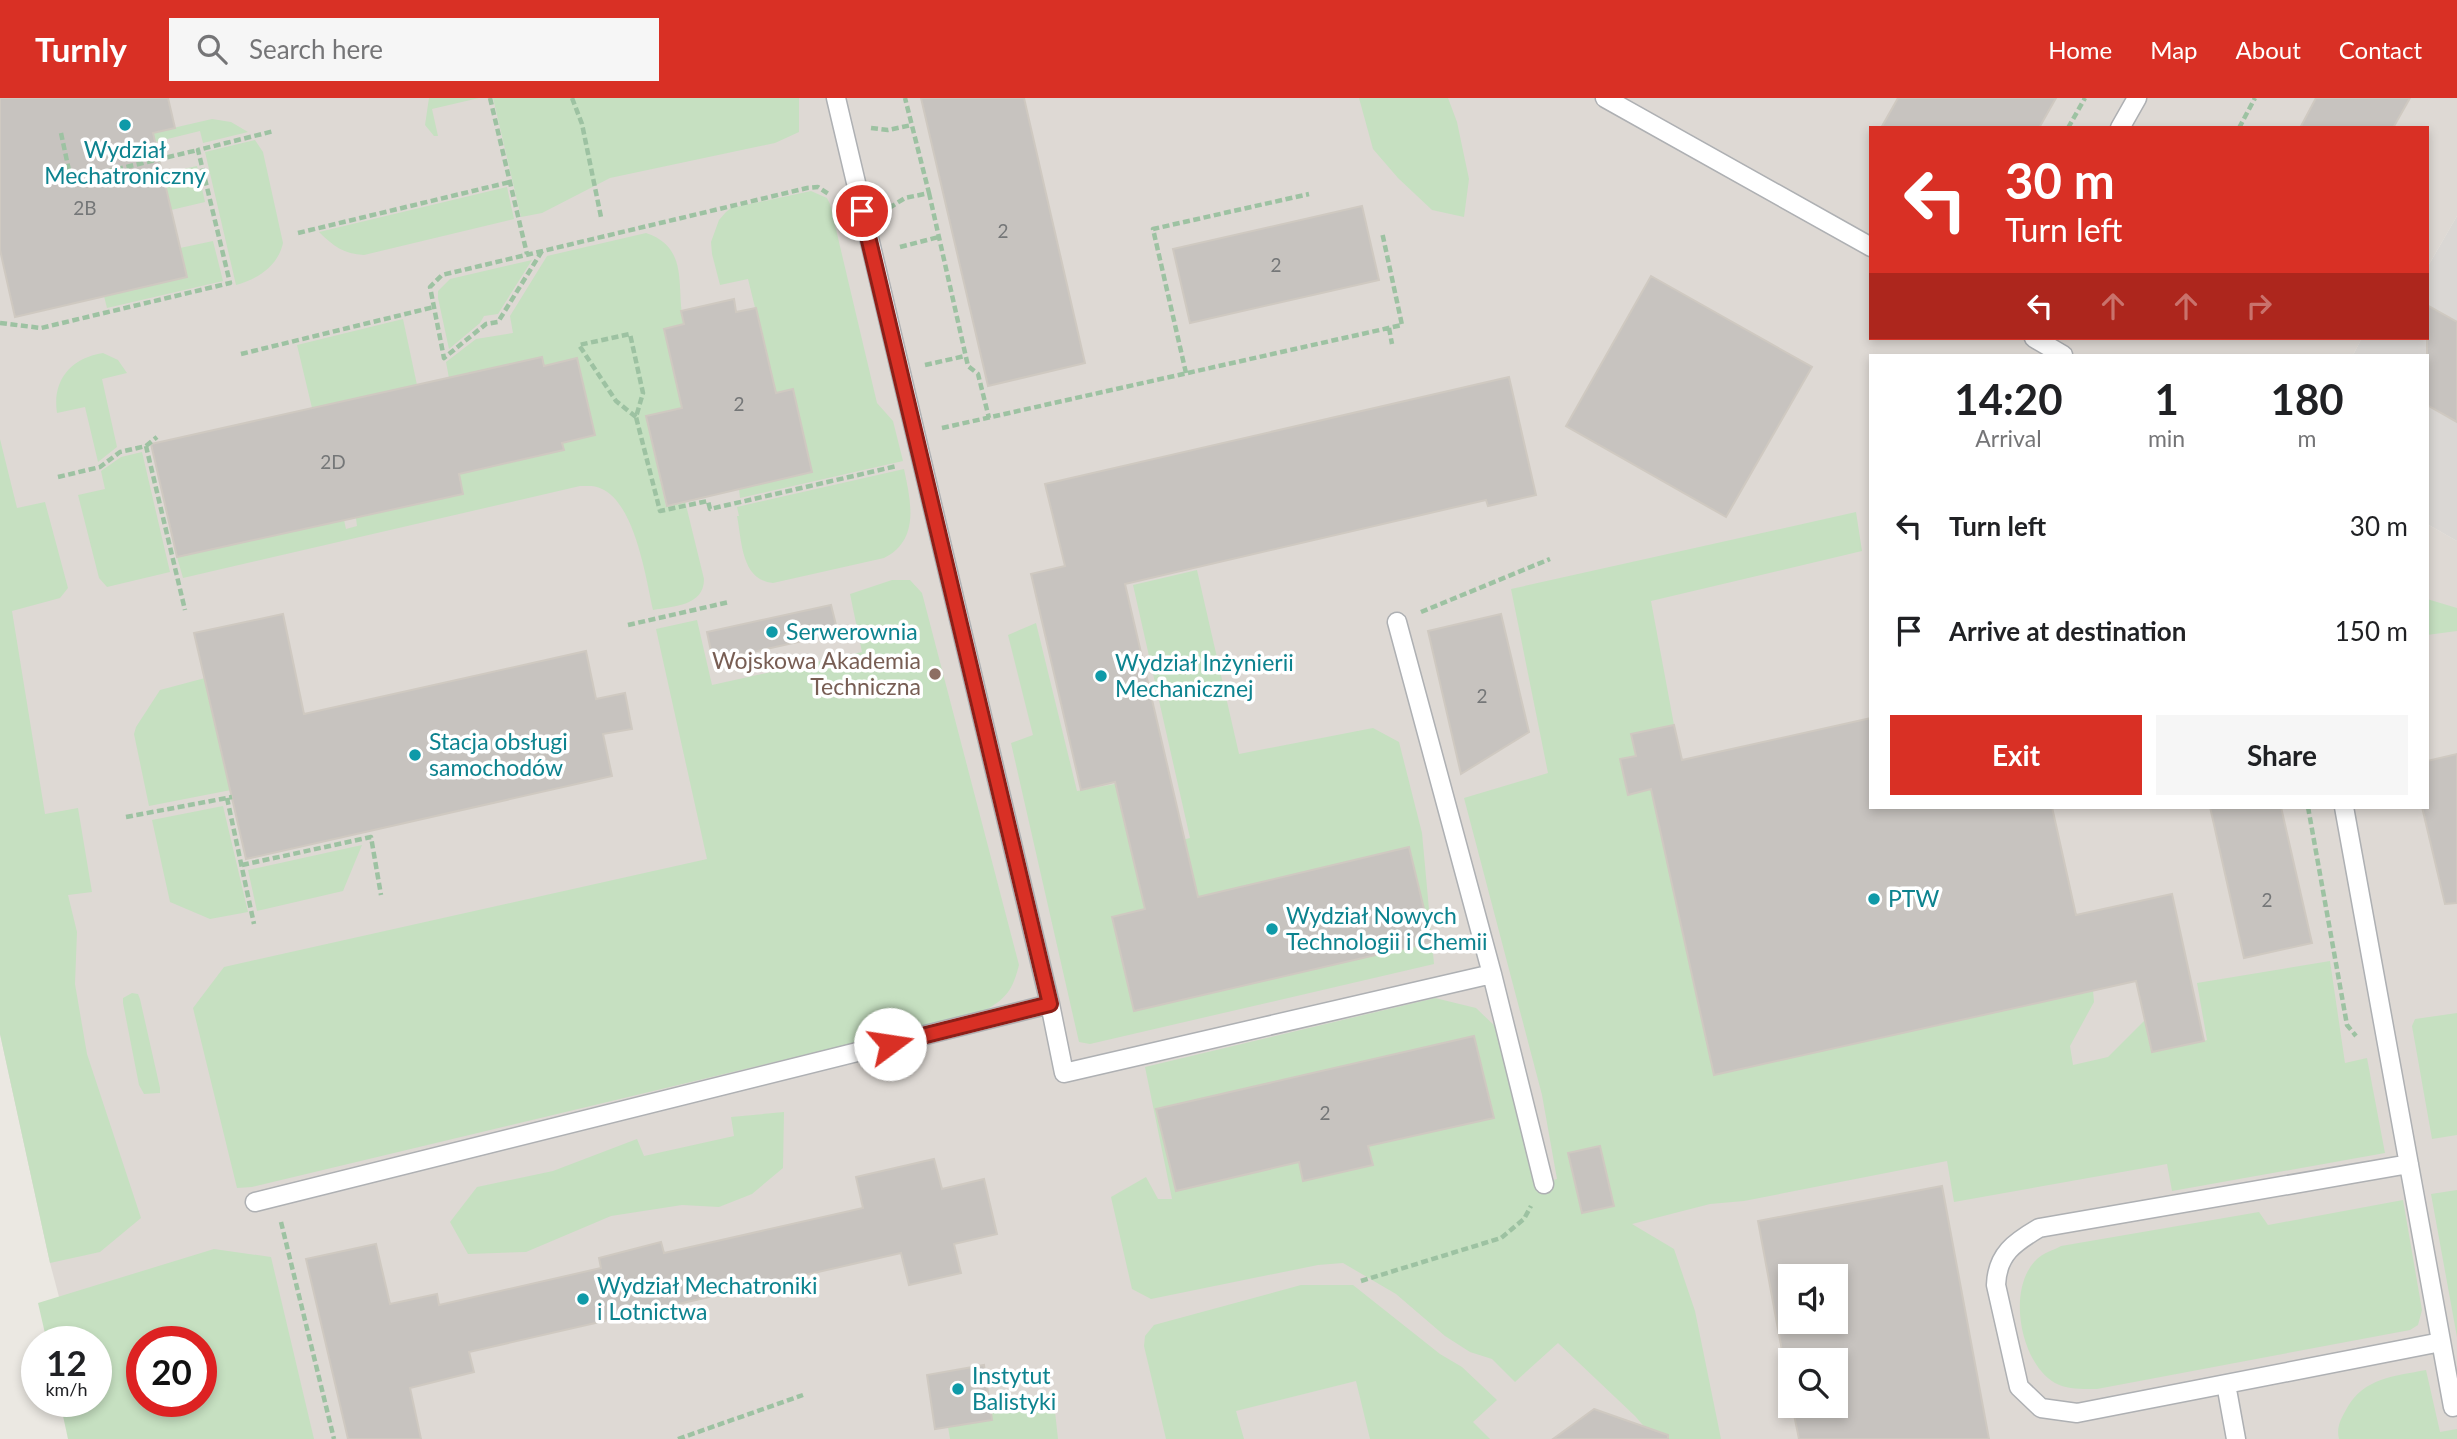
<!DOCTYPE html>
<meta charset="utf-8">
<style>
body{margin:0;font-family:Lato,sans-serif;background:#f6f6f6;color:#202124;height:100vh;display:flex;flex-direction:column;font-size:26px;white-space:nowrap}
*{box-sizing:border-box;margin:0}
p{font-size:23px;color:#757577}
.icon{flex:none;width:38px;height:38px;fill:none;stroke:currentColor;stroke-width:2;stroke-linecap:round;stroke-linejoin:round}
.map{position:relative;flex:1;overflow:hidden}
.drawer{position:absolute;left:1869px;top:256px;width:560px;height:455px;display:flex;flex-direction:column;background:#fff;border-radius:0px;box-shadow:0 4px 10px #0003}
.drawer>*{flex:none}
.guide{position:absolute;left:1869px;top:28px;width:560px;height:214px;border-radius:0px;box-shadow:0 4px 10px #0003;background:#d93025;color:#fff;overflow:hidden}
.fabs{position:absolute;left:1778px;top:1166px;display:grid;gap:14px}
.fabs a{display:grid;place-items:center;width:70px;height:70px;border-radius:0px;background:#fff;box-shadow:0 4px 10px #0003;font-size:35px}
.speed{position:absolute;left:21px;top:1228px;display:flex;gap:14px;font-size:35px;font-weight:700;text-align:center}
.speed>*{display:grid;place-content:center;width:91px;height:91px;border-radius:50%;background:#fff;box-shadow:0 4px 10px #0003;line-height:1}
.speed small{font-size:18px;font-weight:400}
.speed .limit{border:10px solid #d22;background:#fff;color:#111}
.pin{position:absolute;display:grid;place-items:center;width:60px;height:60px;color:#fff;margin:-30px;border:4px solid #fff;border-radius:50%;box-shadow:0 2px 7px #0007}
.me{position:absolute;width:77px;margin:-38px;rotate:76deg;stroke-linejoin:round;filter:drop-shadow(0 0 5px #0008)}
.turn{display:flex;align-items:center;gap:24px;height:147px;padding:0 21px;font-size:32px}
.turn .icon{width:91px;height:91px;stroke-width:2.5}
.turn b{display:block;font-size:49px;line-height:60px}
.lanes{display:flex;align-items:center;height:66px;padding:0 21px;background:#0003;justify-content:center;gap:35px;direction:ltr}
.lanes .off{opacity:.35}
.eta{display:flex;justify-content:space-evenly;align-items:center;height:119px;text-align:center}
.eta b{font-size:42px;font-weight:700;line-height:49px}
.action{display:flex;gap:14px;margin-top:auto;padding:14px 21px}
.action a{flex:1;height:80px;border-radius:0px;background:#d93025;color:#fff;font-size:28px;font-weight:700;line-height:80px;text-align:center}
.action a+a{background:#f6f6f6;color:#202124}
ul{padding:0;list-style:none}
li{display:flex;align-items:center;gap:21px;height:105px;padding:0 21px}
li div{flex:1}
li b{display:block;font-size:26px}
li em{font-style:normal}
header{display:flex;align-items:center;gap:42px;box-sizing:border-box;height:98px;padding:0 35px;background:#d93025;color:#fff}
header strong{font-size:33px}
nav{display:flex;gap:38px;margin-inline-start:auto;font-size:24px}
.search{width:490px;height:63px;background:#f6f6f6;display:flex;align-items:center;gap:18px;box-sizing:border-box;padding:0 24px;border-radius:0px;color:#757577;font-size:26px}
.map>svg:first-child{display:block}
.industrial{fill:#dad7d4}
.education{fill:#ded9d4;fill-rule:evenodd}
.green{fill:#c6e0c1;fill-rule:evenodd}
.building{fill:#c7c3bf;stroke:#cfc9c1;stroke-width:2;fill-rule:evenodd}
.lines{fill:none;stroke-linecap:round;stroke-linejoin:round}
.service-casing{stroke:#aeb0b3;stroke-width:21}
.path{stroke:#9dc2a2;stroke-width:4.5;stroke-dasharray:7 3.5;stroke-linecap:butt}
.service{stroke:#fff;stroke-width:18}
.route-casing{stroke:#8d1f18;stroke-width:18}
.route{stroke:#d93025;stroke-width:12}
.culture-dot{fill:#0f9aa8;stroke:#fff;stroke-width:2.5}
.education-dot{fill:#8d6e63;stroke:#fff;stroke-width:2.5}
.labels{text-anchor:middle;stroke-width:7;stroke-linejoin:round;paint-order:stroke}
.number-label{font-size:19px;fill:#757778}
.culture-label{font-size:23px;fill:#0d838f;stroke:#fff;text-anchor:start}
.education-label{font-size:23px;fill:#785e54;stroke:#fff;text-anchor:end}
</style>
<header>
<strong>Turnly</strong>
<div class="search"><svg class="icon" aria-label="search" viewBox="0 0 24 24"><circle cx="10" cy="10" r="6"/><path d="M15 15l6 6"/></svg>Search here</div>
<nav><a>Home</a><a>Map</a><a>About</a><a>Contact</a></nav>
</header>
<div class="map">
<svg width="2457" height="1341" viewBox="0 0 2457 1341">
<rect width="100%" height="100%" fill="#ebe8e2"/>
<path class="industrial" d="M 2457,118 L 2457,443 L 2427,426 L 2427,257 L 2353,257 L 2362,240 L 2427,240 L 2427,170 Z"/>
<path class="education" d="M 0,0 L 2457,0 L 2457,118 L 2427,170 L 2427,30 L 1871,30 L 1871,240 L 2362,240 L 2353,257 L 1871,257 L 1871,709 L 2427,709 L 2427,426 L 2457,443 L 2457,1341 L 93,1341 L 96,1304 L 96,1244 L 71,1244 L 50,1165 L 0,936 ZM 1790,1178 L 1836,1178 L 1836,1223 L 1790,1223 ZM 142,1244 L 201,1244 L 201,1304 L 142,1304 ZM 1790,1262 L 1836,1262 L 1836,1307 L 1790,1307 Z"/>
<path class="green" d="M 429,0 L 479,0 L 432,11 L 438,38 L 434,38 L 425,27 Z
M 493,0 L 799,0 L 799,34 L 775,45 L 610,80 L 542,115 L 521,119 Z
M 1359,0 L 1448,0 L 1457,24 L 1469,81 L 1464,119 L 1432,112 L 1398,80 L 1373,51 Z
M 212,21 L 231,24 L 248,34 L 203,45 L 200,33 L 78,63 L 82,51 Z
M 255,42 L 263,54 L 283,145 C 278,168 258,181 236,187 L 205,54 Z
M 197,68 L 205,104 L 171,112 L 65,98 Z
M 507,89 L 514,121 L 364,157 C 344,156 333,148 319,134 Z
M 811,93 L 827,100 L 830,106 L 877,305 L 893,323 L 903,363 L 740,400 L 739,391 L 812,373 L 793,292 L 776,295 L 748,181 L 720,187 L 712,156 L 711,144 L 719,122 L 726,114 L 731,110 Z
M 646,135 C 691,150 675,191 684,226 L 682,310 L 646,319 L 666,408 L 685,403 L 704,481 C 704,508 674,508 653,512 C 646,480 635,406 602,391 C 595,387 588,388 580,388 L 183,480 L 177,459 L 344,422 L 346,431 L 357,428 L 356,420 L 463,396 L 459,376 L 563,352 L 562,345 L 594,337 L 577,260 L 544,268 L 542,260 L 449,280 L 446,264 L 476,241 L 513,235 L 510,218 L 547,158 Z
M 213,143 L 223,183 L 107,210 L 104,198 L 180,150 Z
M 532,162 L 498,216 L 484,218 L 480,225 L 449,251 L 438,200 L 438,193 L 450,181 Z
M 403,221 L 417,287 L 312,310 L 297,247 Z
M 103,255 L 118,262 L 127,275 L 102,281 L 117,349 L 98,364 L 85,309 L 57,315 C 52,282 71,260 103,255 Z
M 0,341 L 17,410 L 45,404 L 68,490 L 60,500 L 12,513 L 45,716 L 78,710 L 92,794 L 68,797 L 77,834 L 75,886 L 87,956 L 141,1120 L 100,1154 L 50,1165 L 0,936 Z
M 142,354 L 170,474 L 107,489 L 99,480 L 78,397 L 105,391 L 101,373 L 121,359 Z
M 904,371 C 911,404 920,442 884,460 L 773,485 C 741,482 742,443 737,418 L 739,418 L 737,409 Z
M 1856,414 L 1862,453 L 1651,503 L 1674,627 L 1632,636 L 1636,658 L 1621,661 L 1628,696 L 1651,691 L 1757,967 L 2093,892 L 2094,904 L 2070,948 L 2073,967 L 2108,959 L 2145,922 L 2153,954 L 2207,942 L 2197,885 L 2330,863 L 2345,965 L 2367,960 L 2385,1055 L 2172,1093 L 2167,1066 L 1954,1104 L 1947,1063 L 1744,1103 L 1710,1106 L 1632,1126 L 1674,1151 L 1695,1213 L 1721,1341 L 1655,1341 L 1635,1318 L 1558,1245 L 1515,1284 L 1492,1261 L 1470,1254 L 1445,1238 L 1396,1196 L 1343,1165 L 1318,1167 L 1151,1201 L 1132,1191 L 1111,1099 L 1146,1079 L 1158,1101 L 1172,1101 L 1145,969 L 1435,900 L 1476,910 L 1499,932 L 1535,1087 L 1557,1081 L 1542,997 L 1464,700 L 1548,675 L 1511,491 Z
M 1197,472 L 1239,656 L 1373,630 L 1399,644 L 1422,735 L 1434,866 L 1090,946 L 1079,944 L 1011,645 L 1033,637 L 1008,537 L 1036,525 L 1077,693 L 1120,685 L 1139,753 L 1190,740 L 1133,487 Z
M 892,482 L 910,482 L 922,495 L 1019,867 C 1012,894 1006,900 983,914 L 252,1089 L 237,1090 L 193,910 L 224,869 L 707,761 L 656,531 L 697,522 L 712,587 L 862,554 L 850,496 Z
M 2427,501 L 2457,510 L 2457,533 L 2427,537 Z
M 205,580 L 231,692 L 149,708 L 134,636 L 136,629 L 160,592 Z
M 223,708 L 248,814 L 210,821 L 170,804 L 152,722 Z
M 362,747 L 343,793 L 257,813 L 248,772 Z
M 132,895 L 138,896 L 140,901 L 160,990 L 160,995 L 144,996 L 139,987 L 123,905 L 123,900 Z
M 2457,915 L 2457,1037 L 2432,1041 L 2412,928 L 2415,921 Z
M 784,1014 L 783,1070 L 752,1096 L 719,1109 L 682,1107 L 611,1118 L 526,1154 L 468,1156 L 450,1124 L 477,1089 L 553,1073 L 637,1041 L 644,1058 L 734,1038 L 731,1019 Z
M 2457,1092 L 2457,1239 L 2431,1096 Z
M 2403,1102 L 2422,1212 L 2418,1227 L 2410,1232 L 2097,1291 C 2083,1291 2068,1292 2055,1285 C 2020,1265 2006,1190 2037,1161 C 2043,1155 2054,1152 2061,1148 L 2259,1114 L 2268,1127 Z
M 214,1151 L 271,1159 L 314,1341 L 68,1341 L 60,1304 L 96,1304 L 96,1244 L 47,1244 L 38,1205 ZM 142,1244 L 201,1244 L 201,1304 L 142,1304 Z
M 1301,1187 L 1353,1187 L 1440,1256 L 1462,1269 L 1497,1302 L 1473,1324 L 1490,1341 L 1370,1341 L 1356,1283 L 1236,1313 L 1244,1341 L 1166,1341 L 1144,1248 L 1145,1238 L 1154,1227 Z
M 2426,1272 L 2440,1334 L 2457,1331 L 2457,1341 L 2339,1341 C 2336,1329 2341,1321 2347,1310 C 2364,1280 2394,1278 2426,1272 Z
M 1053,1295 L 1058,1341 L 950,1341 L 948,1329 L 991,1322 L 989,1305 Z"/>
<path class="building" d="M 0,0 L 168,0 L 175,30 L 153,35 L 187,179 L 15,219 L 0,152 Z
M 921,0 L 1024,0 L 1085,265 L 988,288 Z
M 1898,0 L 2056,0 L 2039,30 L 1881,30 Z
M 2316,0 L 2410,0 L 2393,30 L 2300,30 Z
M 1362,108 L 1379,182 L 1190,225 L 1173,151 Z
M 1651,178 L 1812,269 L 1726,419 L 1566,328 Z
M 734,201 L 736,214 L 756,210 L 776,295 L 793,291 L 812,374 L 667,408 L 646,318 L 682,310 L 664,231 L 684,226 L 681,213 Z
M 2427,207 L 2457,224 L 2457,324 L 2427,307 Z
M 542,259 L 544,268 L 577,260 L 595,337 L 562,345 L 564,352 L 459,376 L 463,396 L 177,459 L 151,346 Z
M 1509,279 L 1536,397 L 1488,408 L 1486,402 L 1125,486 L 1198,799 L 1409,749 L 1432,844 L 1134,913 L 1112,819 L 1145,811 L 1115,684 L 1081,692 L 1031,476 L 1065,468 L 1045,386 Z
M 831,507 L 838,535 L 713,563 L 707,534 Z
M 283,516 L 304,616 L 586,553 L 596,601 L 625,595 L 632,631 L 603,636 L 612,678 L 246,761 L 194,535 Z
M 1501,516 L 1529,634 L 1461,676 L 1428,533 Z
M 1871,620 L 1871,709 L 2052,709 L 2076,817 L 2172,796 L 2204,943 L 2152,954 L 2136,883 L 1714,977 L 1651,691 L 1628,697 L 1620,661 L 1636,658 L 1631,636 L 1674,627 L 1682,662 Z
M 2457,656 L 2457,805 L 2445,806 L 2422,709 L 2427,709 L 2427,663 Z
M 2210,709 L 2281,709 L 2312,845 L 2244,860 Z
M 1474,938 L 1494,1020 L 1368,1048 L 1373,1067 L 1303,1083 L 1299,1064 L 1176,1093 L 1156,1011 Z
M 1600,1048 L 1614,1108 L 1582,1115 L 1568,1055 Z
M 934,1061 L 942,1091 L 984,1081 L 997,1136 L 954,1146 L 961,1175 L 909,1187 L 901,1155 L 469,1254 L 474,1274 L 410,1290 L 421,1341 L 348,1341 L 306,1161 L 376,1146 L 390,1206 L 437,1196 L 439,1207 L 601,1170 L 599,1160 L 661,1144 L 664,1155 L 863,1110 L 856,1079 Z
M 1942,1088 L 1989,1341 L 1799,1341 L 1792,1307 L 1836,1307 L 1836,1262 L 1790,1262 L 1790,1296 L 1758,1123 ZM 1790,1178 L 1836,1178 L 1836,1223 L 1790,1223 Z
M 984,1267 L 992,1322 L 935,1331 L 927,1277 Z
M 1594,1311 L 1668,1337 L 1668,1341 L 1553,1341 Z"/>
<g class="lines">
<g class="service-casing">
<path id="service" d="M 836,0 L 1050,906 L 1064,975 L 1492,876 L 1397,524
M 1605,0 L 1871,149
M 2120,30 L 2137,0
M 2034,240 L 2063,257
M 2344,709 L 2453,1309
M 1492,876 L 1544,1086
M 2409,1066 L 2039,1130 C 2015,1144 1997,1156 1996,1187 L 2019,1289 L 2041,1310 L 2077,1315 L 2441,1244
M 255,1104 L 1050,906
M 2226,1286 L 2236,1341"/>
</g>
<path class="path" d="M 490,0 L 527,156
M 572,0 L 582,26 L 601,119
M 871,30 L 888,32 L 912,27
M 2068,30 L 2085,0
M 2239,30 L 2255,0
M 61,35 L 71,82 L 198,52
M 929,95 L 968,268 L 978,276 L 989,320
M 889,110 L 905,100 L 929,95 L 905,0
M 298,135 L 510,84
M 900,149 L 939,139
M 542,153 L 498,224 L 486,226 L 444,260 L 430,189 L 442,177 L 807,90 L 818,89 L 830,97
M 0,225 L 41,230 L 230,185 L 198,52 L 274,33
M 1389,230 L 1392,246
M 241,256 L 434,209
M 925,267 L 965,258
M 1186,275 L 1153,131 L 1309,96
M 636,319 L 616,303 L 579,247 L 630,236 L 643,295 L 636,319 L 660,413 L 708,403 L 710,411 L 897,368
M 942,330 L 1402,227 L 1382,134
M 146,348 L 157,339
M 58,379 L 100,369 L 120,354 L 146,348 L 185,512
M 1421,514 L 1550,461
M 628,527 L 729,504
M 227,700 L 254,826
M 2308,709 L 2347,927 L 2356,938
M 126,719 L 232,699
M 242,767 L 371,739 L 381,797
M 281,1124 L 334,1341
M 1361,1183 L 1501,1140 L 1524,1121 L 1531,1108
M 678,1341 L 803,1297"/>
<use href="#service" class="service"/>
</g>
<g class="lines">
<g class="route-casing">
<path id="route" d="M 862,113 L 1050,906 L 890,946"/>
</g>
<use href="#route" class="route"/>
</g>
<g class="culture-dot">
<circle cx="125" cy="27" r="7"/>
<circle cx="772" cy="534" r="7"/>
<circle cx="1101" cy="578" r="7"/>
<circle cx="415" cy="657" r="7"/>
<circle cx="1874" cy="801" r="7"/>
<circle cx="1272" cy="831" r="7"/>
<circle cx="583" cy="1201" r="7"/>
<circle cx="958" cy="1291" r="7"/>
</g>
<circle class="education-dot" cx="935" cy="576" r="7"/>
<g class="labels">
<g class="number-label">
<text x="85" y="117">2B</text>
<text x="1003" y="140">2</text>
<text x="1276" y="174">2</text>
<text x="739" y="313">2</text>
<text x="333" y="371">2D</text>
<text x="1482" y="605">2</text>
<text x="2267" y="809">2</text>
<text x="1325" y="1022">2</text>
</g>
<g class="culture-label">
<text x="125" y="60" text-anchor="middle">Wydział<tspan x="125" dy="26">Mechatroniczny</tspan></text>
<text x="786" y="542">Serwerownia</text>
<text x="1115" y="573">Wydział Inżynierii<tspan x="1115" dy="26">Mechanicznej</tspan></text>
<text x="429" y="652">Stacja obsługi<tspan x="429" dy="26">samochodów</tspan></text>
<text x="1888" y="809">PTW</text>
<text x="1286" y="826">Wydział Nowych<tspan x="1286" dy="26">Technologii i Chemii</tspan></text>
<text x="597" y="1196">Wydział Mechatroniki<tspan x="597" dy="26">i Lotnictwa</tspan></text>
<text x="972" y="1286">Instytut<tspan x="972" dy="26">Balistyki</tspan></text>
</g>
<g class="education-label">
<text x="921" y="571">Wojskowa Akademia<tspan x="921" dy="26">Techniczna</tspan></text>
</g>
</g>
</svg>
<div class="fabs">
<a><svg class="icon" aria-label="sound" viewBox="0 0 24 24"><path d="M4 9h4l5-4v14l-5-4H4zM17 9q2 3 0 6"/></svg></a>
<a><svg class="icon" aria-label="search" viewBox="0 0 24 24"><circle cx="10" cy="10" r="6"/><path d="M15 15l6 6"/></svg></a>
</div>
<div class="speed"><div>12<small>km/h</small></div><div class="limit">20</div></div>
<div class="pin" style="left:862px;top:113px;background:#d93025"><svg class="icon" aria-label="arrive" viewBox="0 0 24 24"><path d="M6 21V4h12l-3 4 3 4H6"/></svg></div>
<svg class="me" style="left:890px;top:946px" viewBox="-20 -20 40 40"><circle r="19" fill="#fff"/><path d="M0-13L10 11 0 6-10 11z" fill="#d93025"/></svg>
<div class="guide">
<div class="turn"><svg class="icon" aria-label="left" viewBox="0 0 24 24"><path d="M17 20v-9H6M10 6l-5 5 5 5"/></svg><div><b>30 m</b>Turn left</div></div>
<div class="lanes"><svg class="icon" aria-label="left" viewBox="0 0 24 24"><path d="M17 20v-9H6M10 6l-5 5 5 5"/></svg><svg class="icon off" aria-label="ahead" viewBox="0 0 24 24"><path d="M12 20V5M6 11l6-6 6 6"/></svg><svg class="icon off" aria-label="ahead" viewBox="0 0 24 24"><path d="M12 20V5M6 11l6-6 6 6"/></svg><svg class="icon off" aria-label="right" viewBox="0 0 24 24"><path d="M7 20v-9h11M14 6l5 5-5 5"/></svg></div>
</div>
<section class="drawer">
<div class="eta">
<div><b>14:20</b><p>Arrival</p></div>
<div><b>1</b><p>min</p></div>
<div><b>180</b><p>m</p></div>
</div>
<ul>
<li><svg class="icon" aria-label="left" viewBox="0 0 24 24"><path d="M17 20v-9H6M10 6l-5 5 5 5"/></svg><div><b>Turn left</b></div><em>30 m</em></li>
<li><svg class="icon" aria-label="arrive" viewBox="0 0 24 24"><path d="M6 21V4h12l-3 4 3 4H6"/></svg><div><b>Arrive at destination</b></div><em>150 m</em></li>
</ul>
<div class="action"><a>Exit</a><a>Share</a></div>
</section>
</div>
